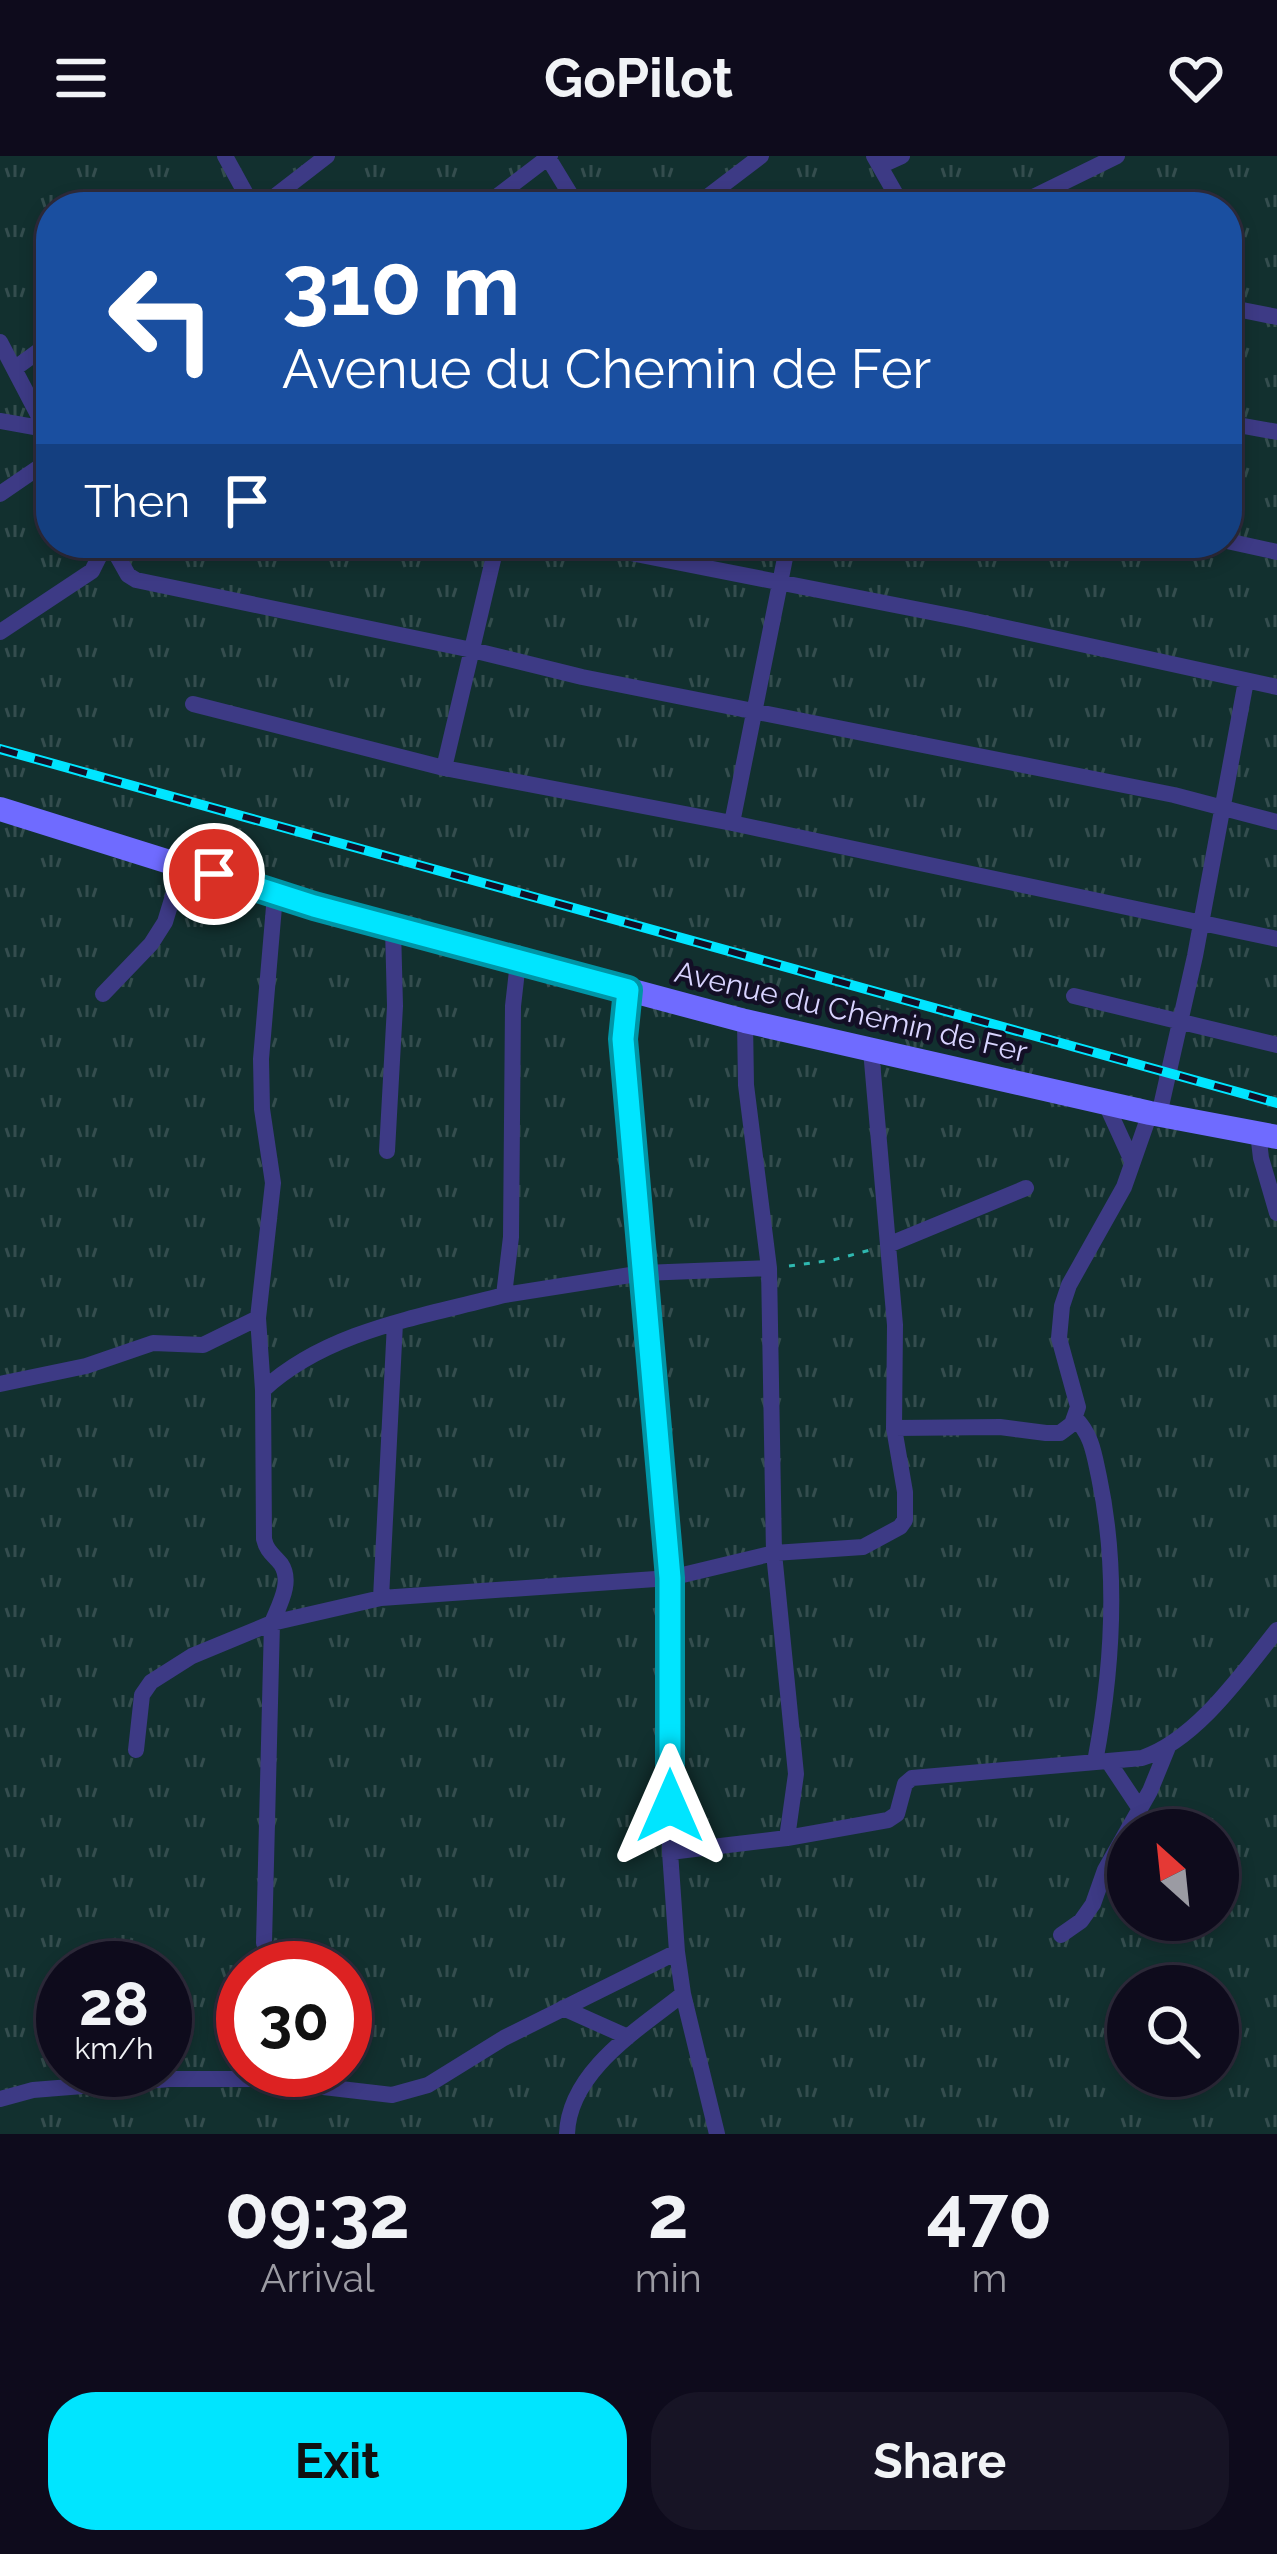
<!DOCTYPE html>
<style>
body{margin:0;font-family:Raleway,sans-serif;background:#171425;color:#f1f3f6;height:100vh;display:flex;flex-direction:column;font-size:45px;white-space:nowrap}
*{box-sizing:border-box;margin:0}
p{font-size:39px;color:#9b9ba3}
.icon{flex:none;width:66px;height:66px;fill:none;stroke:currentColor;stroke-width:2;stroke-linecap:round;stroke-linejoin:round}
.map{position:relative;height:1978px;overflow:hidden}
.sheet{display:flex;flex-direction:column;background:#0e0b1c;flex:1}
.sheet>*{flex:none}
.top-card{position:absolute;left:36px;top:36px;width:1206px;height:366px;border-radius:48px;box-shadow:0 6px 18px #0003,0 0 0 3px #2e2b3b;background:#1a4fa0;color:#fff;overflow:hidden}
.needle{width:78px;rotate:333deg}
.fabs{position:absolute;left:1107px;top:1653px;display:grid;gap:24px}
.fabs a{display:grid;place-items:center;width:132px;height:132px;border-radius:50%;background:#0e0b1c;box-shadow:0 6px 18px #0003,0 0 0 3px #2e2b3b;font-size:60px}
.speed{position:absolute;left:36px;top:1785px;display:flex;gap:24px;font-size:60px;font-weight:700;text-align:center}
.speed>*{display:grid;place-content:center;width:156px;height:156px;border-radius:50%;background:#0e0b1c;box-shadow:0 6px 18px #0003,0 0 0 3px #2e2b3b;line-height:1}
.speed small{font-size:30px;font-weight:400}
.speed .limit{border:18px solid #d22;background:#fff;color:#111}
.pin{position:absolute;display:grid;place-items:center;width:102px;height:102px;color:#fff;margin:-51px;border:6px solid #fff;border-radius:50%;box-shadow:0 3px 12px #0007}
.me{position:absolute;width:132px;margin:-66px;rotate:0deg;stroke-linejoin:round;filter:drop-shadow(0 0 9px #0008)}
.turn{display:flex;align-items:center;gap:42px;height:252px;padding:0 48px;font-size:54px}
.turn .icon{width:156px;height:156px;stroke-width:2.5}
.turn b{display:block;font-size:84px;line-height:102px}
.then{display:flex;align-items:center;height:114px;padding:0 48px;background:#0003;gap:24px;font-size:45px}
.eta{display:flex;justify-content:space-evenly;align-items:center;height:204px;text-align:center}
.eta b{font-size:72px;font-weight:700;line-height:84px}
.primary-button{display:flex;gap:24px;margin-top:auto;padding:24px 48px}
.primary-button a{flex:1;height:138px;border-radius:48px;background:#00e5ff;color:#111;font-size:48px;font-weight:700;line-height:138px;text-align:center}
.primary-button a+a{background:#171425;color:#f1f3f6}
header{display:flex;justify-content:space-between;align-items:center;height:156px;padding:0 48px;background:#0e0b1c;font-size:54px;font-weight:700}
.map>svg:first-child{display:block}
.grass{fill:url(#grass-tufts);fill-rule:evenodd}
.lines{fill:none;stroke-linecap:round;stroke-linejoin:round}
.path{stroke:#2fb8b0;stroke-width:3;stroke-dasharray:6 9;stroke-linecap:butt}
.street{stroke:#3d3a85;stroke-width:16}
.secondary{stroke:#6f6bff;stroke-width:24}
.rail-casing{stroke:#00e5ff;stroke-width:10}
.rail{stroke:#130f26;stroke-width:6;stroke-dasharray:18;stroke-linecap:butt}
.route-casing{stroke:#0095a6;stroke-width:30}
.route{stroke:#00e5ff;stroke-width:21}
.labels{text-anchor:middle;stroke-width:9;stroke-linejoin:round;paint-order:stroke}
.street-label{font-size:30px;fill:#d9d4ff;stroke:#130f26}
</style>
<header><svg class="icon" aria-label="menu" viewBox="0 0 24 24"><path d="M4 6h16M4 12h16M4 18h16"/></svg>GoPilot<svg class="icon" aria-label="heart" viewBox="0 0 24 24"><path d="M12 20l-8-8c-3-5 5-10 8-4 3-6 11-1 8 4z"/></svg></header>
<div class="map">
<svg width="1277" height="1978" viewBox="0 0 1277 1978">
<defs>
<pattern id="grass-tufts" width="24" height="20" patternUnits="userSpaceOnUse" patternTransform="scale(3)"><rect width="24" height="20" fill="#12302f"/><path d="M3 7l-1-3M5 7V3M7 7l1-3M15 17l-1-3M17 17v-4M19 17l1-3" fill="none" stroke="#344d4e"/></pattern>
</defs>
<rect width="100%" height="100%" fill="#130f26"/>
<path class="grass" d="M 0,0 L 1277,0 L 1277,1978 L 0,1978 ZM 51,51 L 1227,51 L 1227,387 L 51,387 ZM 1128,1674 L 1218,1674 L 1218,1764 L 1128,1764 ZM 63,1812 L 165,1812 L 165,1914 L 63,1914 ZM 243,1812 L 345,1812 L 345,1914 L 243,1914 ZM 1128,1830 L 1218,1830 L 1218,1920 L 1128,1920 Z"/>
<g class="lines">
<path class="path" d="M 789,1110 L 833,1104 L 874,1093"/>
<path class="street" d="M 225,0 L 253,51
M 547,0 L 578,51
M 874,0 L 903,51
M 880,10 L 902,0
M 261,51 L 327,0
M 483,51 L 550,0
M 694,51 L 761,0
M 1013,51 L 1117,0
M 1227,151 L 1277,161
M 0,186 L 45,272
M 14,213 L 51,186
M 0,265 L 51,274
M 1227,267 L 1277,276
M 0,338 L 51,303
M 1227,385 L 1277,396
M 110,387 L 128,419 L 136,424 L 472,494 L 582,521 L 1174,639 L 1277,666
M 580,387 L 966,463 L 1277,531
M 0,476 L 92,415 L 106,387
M 193,548 L 444,612 L 732,667 L 1277,783
M 444,612 L 497,387
M 732,667 L 788,387
M 628,834 L 623,883 L 643,1117 L 769,1112
M 103,838 L 151,788 L 165,766 L 183,707
M 1074,840 L 1277,889
M 745,865 L 746,929 L 769,1112 L 774,1397 L 796,1618 L 787,1682
M 1105,946 L 1131,1003
M 1159,959 L 1195,800 L 1246,525
M 1258,977 L 1261,1002 L 1277,1057
M 387,995 L 395,850 L 393,772
M 888,1089 L 1026,1032
M 504,1139 L 643,1117 L 670,1422 L 670,1696 L 677,1796 L 683,1838 L 717,1978
M 0,1228 L 86,1210 L 153,1187 L 203,1189 L 258,1162
M 263,1234 L 258,1162 L 273,1027 L 262,953 L 261,903 L 275,739
M 1075,1262 C 1092,1279 1094,1298 1099,1321 C 1119,1415 1113,1511 1095,1606
M 894,1272 L 1000,1271 L 1046,1277 L 1060,1277 L 1072,1268 L 1078,1251 L 1059,1182 L 1062,1150 L 1069,1129 L 1124,1031 L 1150,957
M 381,1442 L 395,1167
M 136,1594 L 142,1539 L 151,1526 L 192,1500 L 272,1467 L 381,1442 L 670,1422 L 774,1397 L 863,1391 L 900,1371 L 905,1364 L 905,1336 L 894,1272 L 895,1169 L 871,894
M 1108,1605 L 1140,1653
M 670,1696 L 787,1682 L 888,1664 L 897,1658 L 905,1628 L 912,1622 L 1142,1602 C 1196,1584 1242,1518 1277,1474
M 1061,1779 L 1081,1765 L 1093,1748 L 1105,1714 L 1150,1635 L 1168,1591
M 264,1787 L 272,1467 C 279,1449 293,1426 281,1408 C 273,1398 267,1396 264,1383 L 263,1234 C 328,1174 422,1161 504,1139 L 511,1081 L 513,850 L 518,806
M 563,1852 L 628,1881
M 0,1943 L 33,1934 L 170,1923 L 255,1923 L 392,1939 L 428,1929 L 504,1882 L 677,1796
M 567,1978 C 569,1915 639,1873 683,1838"/>
<path class="secondary" d="M 0,653 L 275,739 L 745,865 L 1150,957 L 1277,981"/>
<g class="rail-casing">
<path id="rail" d="M 0,593 L 1277,947"/>
</g>
<use href="#rail" class="rail"/>
</g>
<g class="lines">
<g class="route-casing">
<path id="route" d="M 214,718 L 314,750 L 628,834 L 623,883 L 670,1422 L 670,1650"/>
</g>
<use href="#route" class="route"/>
</g>
<g class="labels">
<g class="street-label">
<text transform="translate(851 856) rotate(13)" y="10">Avenue du Chemin de Fer</text>
</g>
</g>
</svg>
<div class="fabs">
<a><svg class="needle" viewBox="-14 -14 28 28"><path d="M0-13l5 13h-10z" fill="#e53935"/><path d="M0 13l5-13h-10z" fill="#9b9ba3"/></svg></a>
<a><svg class="icon" aria-label="search" viewBox="0 0 24 24"><circle cx="10" cy="10" r="6"/><path d="M15 15l6 6"/></svg></a>
</div>
<div class="speed"><div>28<small>km/h</small></div><div class="limit">30</div></div>
<div class="pin" style="left:214px;top:718px;background:#d93025"><svg class="icon" aria-label="arrive" viewBox="0 0 24 24"><path d="M6 21V4h12l-3 4 3 4H6"/></svg></div>
<svg class="me" style="left:670px;top:1650px" viewBox="-20 -20 40 40"><path d="M0-17L14 15 0 8-14 15z" fill="#00e5ff" stroke="#fff" stroke-width="4"/></svg>
<div class="top-card">
<div class="turn"><svg class="icon" aria-label="left" viewBox="0 0 24 24"><path d="M17 20v-9H6M10 6l-5 5 5 5"/></svg><div><b>310 m</b>Avenue du Chemin de Fer</div></div>
<div class="then">Then<svg class="icon" aria-label="arrive" viewBox="0 0 24 24"><path d="M6 21V4h12l-3 4 3 4H6"/></svg></div>
</div>
</div>
<section class="sheet">
<div class="eta">
<div><b>09:32</b><p>Arrival</p></div>
<div><b>2</b><p>min</p></div>
<div><b>470</b><p>m</p></div>
</div>
<div class="primary-button"><a>Exit</a><a>Share</a></div>
</section>
